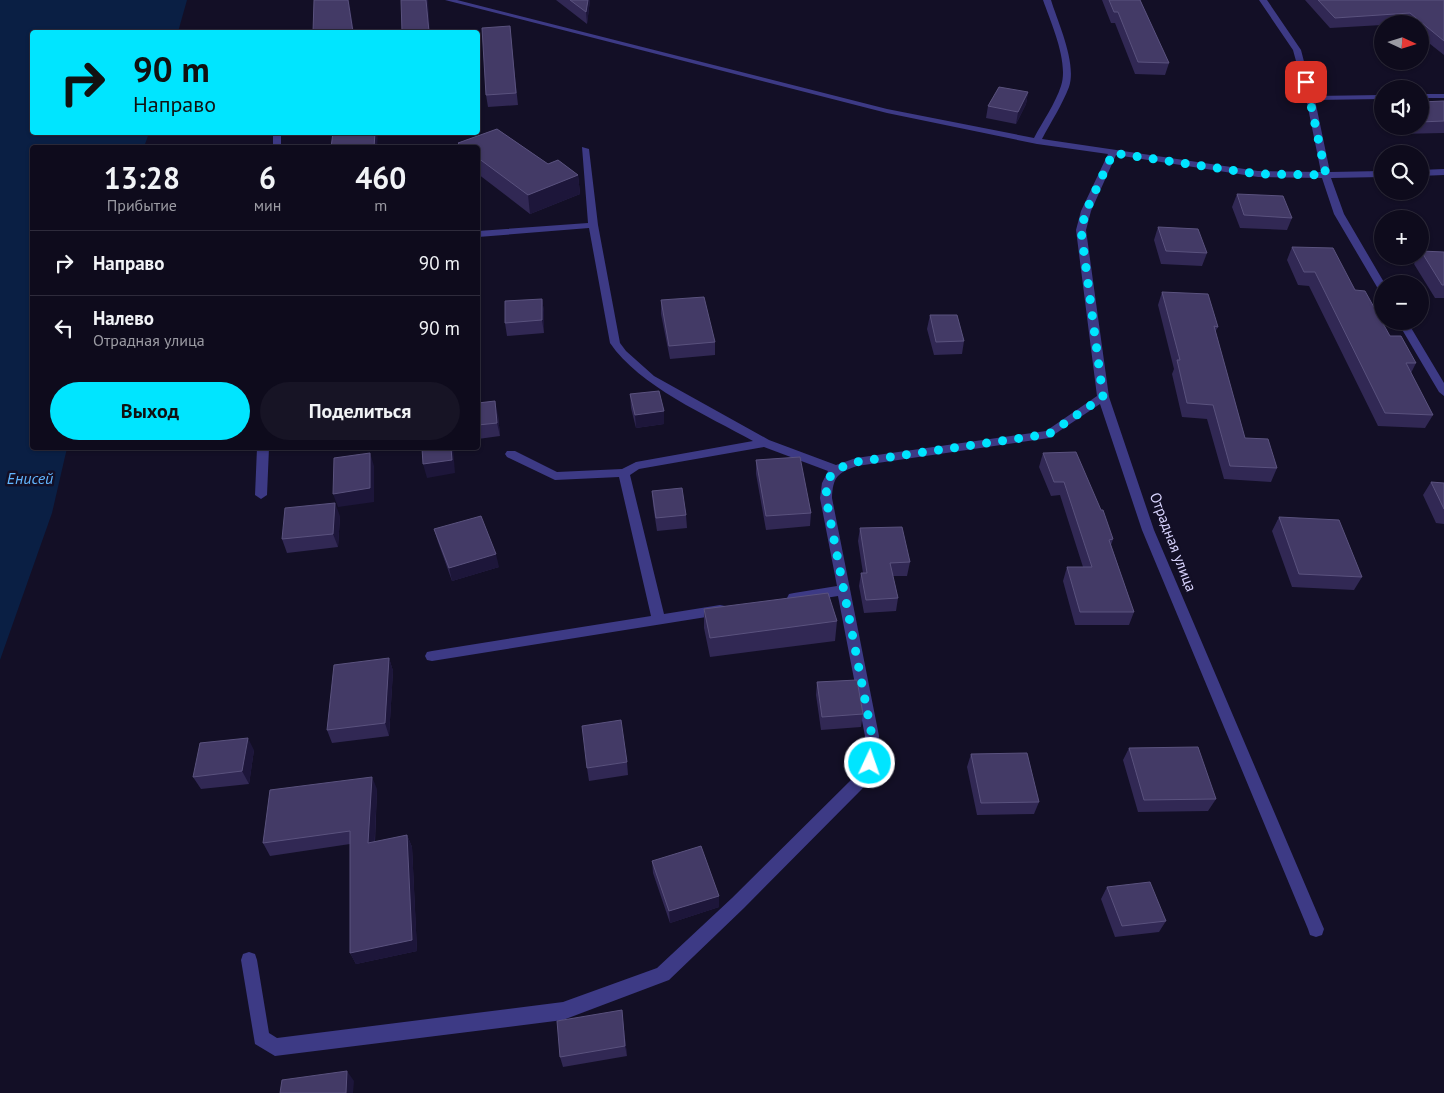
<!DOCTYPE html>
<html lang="ru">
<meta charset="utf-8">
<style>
body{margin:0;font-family:"PT Sans",sans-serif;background:#171425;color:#f1f3f6;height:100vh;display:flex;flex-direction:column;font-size:19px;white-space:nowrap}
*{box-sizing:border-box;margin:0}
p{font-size:16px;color:#9b9ba3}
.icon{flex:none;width:28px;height:28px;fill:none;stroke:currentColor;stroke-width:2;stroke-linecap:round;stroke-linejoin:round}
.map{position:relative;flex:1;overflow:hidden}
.drawer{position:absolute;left:30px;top:145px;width:450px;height:305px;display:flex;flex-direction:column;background:#0e0b1c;border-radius:5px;box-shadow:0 1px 4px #0004,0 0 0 1px #2e2b3b}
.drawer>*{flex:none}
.hud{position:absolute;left:30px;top:30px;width:450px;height:105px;border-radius:5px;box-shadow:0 1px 4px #0004,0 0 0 1px #2e2b3b;background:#00e5ff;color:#111;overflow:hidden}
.needle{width:32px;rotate:94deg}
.tools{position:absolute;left:1374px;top:15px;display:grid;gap:10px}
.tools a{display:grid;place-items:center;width:55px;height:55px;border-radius:50%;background:#0e0b1c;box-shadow:0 1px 4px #0004,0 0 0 1px #2e2b3b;font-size:25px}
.pin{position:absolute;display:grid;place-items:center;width:42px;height:42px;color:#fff;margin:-21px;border-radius:10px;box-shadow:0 2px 8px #0006}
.me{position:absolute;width:55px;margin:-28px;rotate:3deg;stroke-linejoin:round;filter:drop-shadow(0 0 4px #0008)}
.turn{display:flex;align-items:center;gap:18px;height:105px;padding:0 20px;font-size:22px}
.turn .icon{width:65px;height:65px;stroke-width:2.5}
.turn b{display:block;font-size:35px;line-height:42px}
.eta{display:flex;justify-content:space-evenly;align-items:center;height:85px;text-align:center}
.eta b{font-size:30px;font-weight:700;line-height:35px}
.cta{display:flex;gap:10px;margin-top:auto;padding:10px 20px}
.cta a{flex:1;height:58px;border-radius:30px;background:#00e5ff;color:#111;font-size:20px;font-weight:700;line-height:58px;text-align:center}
.cta a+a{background:#171425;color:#f1f3f6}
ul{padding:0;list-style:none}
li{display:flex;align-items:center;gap:15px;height:65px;padding:0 20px;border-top:1px solid #2e2b3b}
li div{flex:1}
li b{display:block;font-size:19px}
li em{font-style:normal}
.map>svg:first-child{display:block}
.water{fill:#0a1f44}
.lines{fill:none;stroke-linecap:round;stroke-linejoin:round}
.minor{fill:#3d3a85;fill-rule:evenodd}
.wall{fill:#312854}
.shaded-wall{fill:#1d163a}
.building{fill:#433a66;stroke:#5a527e}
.route{stroke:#00e5ff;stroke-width:9;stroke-dasharray:0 16.2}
.labels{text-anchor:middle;stroke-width:5;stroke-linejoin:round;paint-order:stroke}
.street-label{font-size:15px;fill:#d9d4ff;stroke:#130f26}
.water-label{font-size:16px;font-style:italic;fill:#62b6ff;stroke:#130f26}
</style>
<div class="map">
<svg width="1444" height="1093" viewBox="0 0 1444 1093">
<rect width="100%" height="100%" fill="#130f26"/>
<path class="water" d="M 0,0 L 187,0 L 178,32 L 32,32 L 32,132 L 149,133 L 144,147 L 32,148 L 32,448 L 67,448 L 52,513 L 0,660 Z"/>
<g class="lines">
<path class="minor" d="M 445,0 L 457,0 L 887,109 L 1034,138 C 1043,121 1055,104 1061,86 C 1069,62 1051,23 1043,0 L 1051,0 C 1058,23 1077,63 1069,87 C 1062,105 1051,122 1042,139 L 1258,171 L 1321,172 L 1306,98 L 1293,50 L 1259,0 L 1267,0 L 1301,50 L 1313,96 L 1382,95 L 1382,99 L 1315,100 L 1330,172 L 1382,171 L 1382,177 L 1331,178 L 1344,214 L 1385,284 L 1382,284 L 1382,290 L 1377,287 L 1334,214 L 1322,178 L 1258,177 L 1116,155 L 1091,211 L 1086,230 L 1109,397 L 1154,530 L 1324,929 L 1322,935 L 1316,937 L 1310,935 L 1308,929 L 1142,530 L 1100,404 L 1049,438 L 857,466 C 837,473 833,477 832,498 L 879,736 L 877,763 L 862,789 L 744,908 L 669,980 L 563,1020 L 275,1056 L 255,1044 L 241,960 L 243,954 L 249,952 L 255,954 L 257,960 L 269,1033 L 277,1038 L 563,1002 L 657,968 L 732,898 L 852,779 L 863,762 L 865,736 L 838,596 L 794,603 L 789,602 L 787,598 L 789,594 L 794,593 L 837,586 L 820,498 L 822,483 L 828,471 L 764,447 L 639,469 L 630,475 L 664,614 L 720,605 L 725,606 L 727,610 L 725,614 L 432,661 L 427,660 L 425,656 L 427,652 L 432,651 L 651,616 L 619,477 L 555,480 L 507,457 L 505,454 L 507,451 L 515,451 L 557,472 L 622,469 L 636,462 L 753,441 C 708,416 639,386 610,343 L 589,228 L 478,237 L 478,231 L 588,223 L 582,147 L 589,149 L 598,225 L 620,343 L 626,351 L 654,376 L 769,440 L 836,465 L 856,458 L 1046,431 L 1097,396 L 1076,230 L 1081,211 L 1108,154 L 1037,144 L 887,113 Z
M 1420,94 L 1444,94 L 1444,98 L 1420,98 Z
M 273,132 L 281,132 L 281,148 L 273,148 Z
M 1444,169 L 1444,175 L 1420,176 L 1420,170 Z
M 1397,321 L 1407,321 L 1444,383 L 1444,396 L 1439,392 Z
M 257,448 L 269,448 L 267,495 L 261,499 L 255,495 Z"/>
</g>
<path class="wall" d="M 556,0 L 590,0 L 587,24 Z
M 1102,0 L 1142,0 L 1140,0 L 1169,63 L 1165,75 L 1135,74 L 1115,23 L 1111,23 Z
M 1305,0 L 1444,0 L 1444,55 L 1420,36 L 1420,24 L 1382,24 L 1382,25 L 1330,28 Z
M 511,38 L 518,105 L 488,107 L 486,95 Z
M 1028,92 L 1026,104 L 1016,124 L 986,118 L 988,106 Z
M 1444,101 L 1444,133 L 1396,134 L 1389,126 L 1420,126 L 1420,102 Z
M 1382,106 L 1382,119 L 1378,115 Z
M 497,129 L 548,164 L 558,160 L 578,175 L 580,194 L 530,214 L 478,174 L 478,148 L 458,148 L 458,143 Z
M 1237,194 L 1292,218 L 1287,230 L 1240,228 L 1232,207 Z
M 1158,227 L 1207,253 L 1202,266 L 1161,264 L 1154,240 Z
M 1292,247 L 1355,290 L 1390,336 L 1416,363 L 1411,373 L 1433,415 L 1425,428 L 1378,426 L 1309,286 L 1298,285 L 1287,260 Z
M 1421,251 L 1444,252 L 1444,298 L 1435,298 L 1414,264 L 1418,256 L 1420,256 Z
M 1162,292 L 1218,327 L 1215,332 L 1245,438 L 1277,468 L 1271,482 L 1224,479 L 1207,419 L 1182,417 L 1172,374 L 1174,369 L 1158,305 Z
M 542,299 L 544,312 L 544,333 L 507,336 L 505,323 Z
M 661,300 L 715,342 L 715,355 L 670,359 L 661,314 Z
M 930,315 L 964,341 L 962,354 L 934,355 L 927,329 Z
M 630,394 L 664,411 L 664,424 L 636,428 L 631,408 Z
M 478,403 L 498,415 L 500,436 L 478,439 Z
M 1043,453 L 1113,539 L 1111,545 L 1134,612 L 1129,625 L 1075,625 L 1063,581 L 1067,567 L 1083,567 L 1060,495 L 1051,496 L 1039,467 Z
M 756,460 L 811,513 L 810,526 L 766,530 L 756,474 Z
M 1431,482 L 1444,483 L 1444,524 L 1436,523 L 1423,495 Z
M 652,491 L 686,515 L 687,528 L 657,531 L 653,505 Z
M 340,516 L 338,547 L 287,553 L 282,539 Z
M 1279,517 L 1362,577 L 1354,590 L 1292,587 L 1272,531 Z
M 860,528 L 910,562 L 907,576 L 893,576 L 898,598 L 896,611 L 864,613 L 859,586 L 861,573 L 863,573 L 858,541 Z
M 434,529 L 499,567 L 452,581 L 438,542 Z
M 704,609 L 837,621 L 835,641 L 710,657 L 704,628 Z
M 389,658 L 393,671 L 389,736 L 332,743 L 327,730 Z
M 817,682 L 863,714 L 861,727 L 821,730 L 816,695 Z
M 1129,748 L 1216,799 L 1208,811 L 1138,812 L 1123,760 Z
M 254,750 L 249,784 L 201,789 L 193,777 Z
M 971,754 L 1039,802 L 1034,814 L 977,815 L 967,767 Z
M 627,762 L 628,775 L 589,781 L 587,768 Z
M 377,789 L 375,842 L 407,835 L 412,847 L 417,951 L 356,964 L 350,953 L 350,844 L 270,856 L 263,843 Z
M 652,861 L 719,907 L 670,923 L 653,873 Z
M 1107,887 L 1166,921 L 1159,932 L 1115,937 L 1101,899 Z
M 623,1020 L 627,1056 L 563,1067 L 560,1057 Z"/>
<path class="shaded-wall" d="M 348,0 L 349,0 L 354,32 L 353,32 Z
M 426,0 L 428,0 L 430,32 L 429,32 Z
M 588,0 L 590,0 L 587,24 L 586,12 Z
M 1028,92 L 1026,104 L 1016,124 L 1018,112 Z
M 375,132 L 378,132 L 377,148 L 374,148 Z
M 578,175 L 580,194 L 530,214 L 528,195 Z
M 542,299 L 544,312 L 544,333 L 542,320 Z
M 495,401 L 498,415 L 500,436 L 497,423 Z
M 664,411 L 664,424 L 636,428 L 635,415 Z
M 451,448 L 453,448 L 455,473 L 427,478 L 423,464 Z
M 370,453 L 374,466 L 374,502 L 338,507 L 333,494 Z
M 335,503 L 340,516 L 338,547 L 333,534 Z
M 496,554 L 499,567 L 452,581 L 449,568 Z
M 389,658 L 393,671 L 389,736 L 385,723 Z
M 248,738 L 254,750 L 249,784 L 242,771 Z
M 372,777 L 377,789 L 374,855 L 368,843 Z
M 407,835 L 412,847 L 417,951 L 356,964 L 350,953 Z
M 719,896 L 719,907 L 670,923 L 669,911 Z
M 622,1010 L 623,1020 L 627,1056 L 625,1046 Z
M 347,1071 L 354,1081 L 353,1093 L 346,1093 Z"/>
<path class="building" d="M 314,0 L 348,0 L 353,32 L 313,32 Z
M 401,0 L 426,0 L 429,32 L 402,32 Z
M 570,0 L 588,0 L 586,12 Z
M 1109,0 L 1140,0 L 1169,63 L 1138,62 L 1118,12 L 1114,12 Z
M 1318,0 L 1444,0 L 1444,41 L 1410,13 L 1335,18 Z
M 510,26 L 516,93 L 486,95 L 482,28 Z
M 999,87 L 1028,92 L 1018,112 L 988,106 Z
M 1444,101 L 1444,121 L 1420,122 L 1420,102 Z
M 497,129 L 548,164 L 558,160 L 578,175 L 528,195 L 478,158 L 478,148 L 463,148 L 458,143 Z
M 333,132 L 375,132 L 374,148 L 331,148 Z
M 1237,194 L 1283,196 L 1292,218 L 1244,215 Z
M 1158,227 L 1198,229 L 1207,253 L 1166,251 Z
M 1292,247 L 1333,248 L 1355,290 L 1365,291 L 1390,336 L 1401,336 L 1416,363 L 1406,363 L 1433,415 L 1385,413 L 1315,272 L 1304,272 Z
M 1421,251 L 1444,252 L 1444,285 L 1442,285 Z
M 1162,292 L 1208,294 L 1218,327 L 1214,326 L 1245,438 L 1268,439 L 1277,468 L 1230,466 L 1213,405 L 1187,403 L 1177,360 L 1180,360 Z
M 704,297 L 715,342 L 669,346 L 661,300 Z
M 542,299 L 542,320 L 505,323 L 505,301 Z
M 930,315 L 957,315 L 964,341 L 936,342 Z
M 659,391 L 664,411 L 635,415 L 630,394 Z
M 495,401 L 497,423 L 478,425 L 478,403 Z
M 422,448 L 451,448 L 452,460 L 423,464 Z
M 1076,452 L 1101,510 L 1103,510 L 1113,539 L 1109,540 L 1134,612 L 1080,612 L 1067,567 L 1092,567 L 1064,482 L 1054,482 L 1043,453 Z
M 370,453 L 370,488 L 333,494 L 334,458 Z
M 800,457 L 811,513 L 766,516 L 756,460 Z
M 1431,482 L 1444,483 L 1444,509 Z
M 682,488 L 686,515 L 656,518 L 652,491 Z
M 335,503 L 333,534 L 282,539 L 285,508 Z
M 481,516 L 496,554 L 449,568 L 434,529 Z
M 1279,517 L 1339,520 L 1362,577 L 1299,574 Z
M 902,527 L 910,562 L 890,563 L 898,598 L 866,600 L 861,573 L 867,573 L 860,528 Z
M 828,593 L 837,621 L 710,638 L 704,609 Z
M 389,658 L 385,723 L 327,730 L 334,665 Z
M 857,680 L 863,714 L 822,717 L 817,682 Z
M 621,720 L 627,762 L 587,768 L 582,726 Z
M 248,738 L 242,771 L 193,777 L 200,743 Z
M 1198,747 L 1216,799 L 1144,800 L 1129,748 Z
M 1027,753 L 1039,802 L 981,803 L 971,754 Z
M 372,777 L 368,843 L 407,835 L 412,940 L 350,953 L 350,831 L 263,843 L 270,790 Z
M 701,846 L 719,896 L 669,911 L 652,861 Z
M 1150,882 L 1166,921 L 1122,926 L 1107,887 Z
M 622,1010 L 625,1046 L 560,1057 L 557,1021 Z
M 347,1071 L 346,1093 L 280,1093 L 282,1080 Z"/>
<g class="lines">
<path class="route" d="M 870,763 L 872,736 L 826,498 C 827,472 833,470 856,462 L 1049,434 L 1103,397 L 1081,230 L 1086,211 L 1113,153 L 1258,174 L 1326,175 L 1306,82"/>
</g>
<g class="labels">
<g class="street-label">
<text transform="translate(1173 542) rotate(69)" y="5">Отрадная улица</text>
</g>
<g class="water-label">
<text x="30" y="484">Енисей</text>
</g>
</g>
</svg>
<div class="tools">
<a><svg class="needle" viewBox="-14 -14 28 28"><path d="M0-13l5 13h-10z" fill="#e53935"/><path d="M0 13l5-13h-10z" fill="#9b9ba3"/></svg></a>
<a><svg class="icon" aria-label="sound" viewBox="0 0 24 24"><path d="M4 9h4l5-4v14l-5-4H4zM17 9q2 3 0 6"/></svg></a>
<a><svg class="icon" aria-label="search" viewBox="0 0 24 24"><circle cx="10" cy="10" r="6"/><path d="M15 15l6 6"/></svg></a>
<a>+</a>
<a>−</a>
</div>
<div class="pin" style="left:1306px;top:82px;background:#d93025"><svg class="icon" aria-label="arrive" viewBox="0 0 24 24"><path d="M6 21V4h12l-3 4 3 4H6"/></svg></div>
<svg class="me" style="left:870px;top:763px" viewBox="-20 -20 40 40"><circle r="17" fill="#00e5ff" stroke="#fff" stroke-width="3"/><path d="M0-11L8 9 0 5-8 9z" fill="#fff"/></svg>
<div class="hud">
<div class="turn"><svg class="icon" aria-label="right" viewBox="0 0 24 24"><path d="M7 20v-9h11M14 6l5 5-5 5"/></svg><div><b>90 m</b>Направо</div></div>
</div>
<section class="drawer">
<div class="eta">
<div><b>13:28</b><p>Прибытие</p></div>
<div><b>6</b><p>мин</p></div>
<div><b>460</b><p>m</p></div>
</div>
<ul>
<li><svg class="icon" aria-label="right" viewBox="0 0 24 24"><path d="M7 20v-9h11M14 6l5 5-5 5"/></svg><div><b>Направо</b></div><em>90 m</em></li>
<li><svg class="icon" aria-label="left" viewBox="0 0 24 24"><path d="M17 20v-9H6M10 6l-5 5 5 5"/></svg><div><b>Налево</b><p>Отрадная улица</p></div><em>90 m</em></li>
</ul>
<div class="cta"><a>Выход</a><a>Поделиться</a></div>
</section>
</div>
